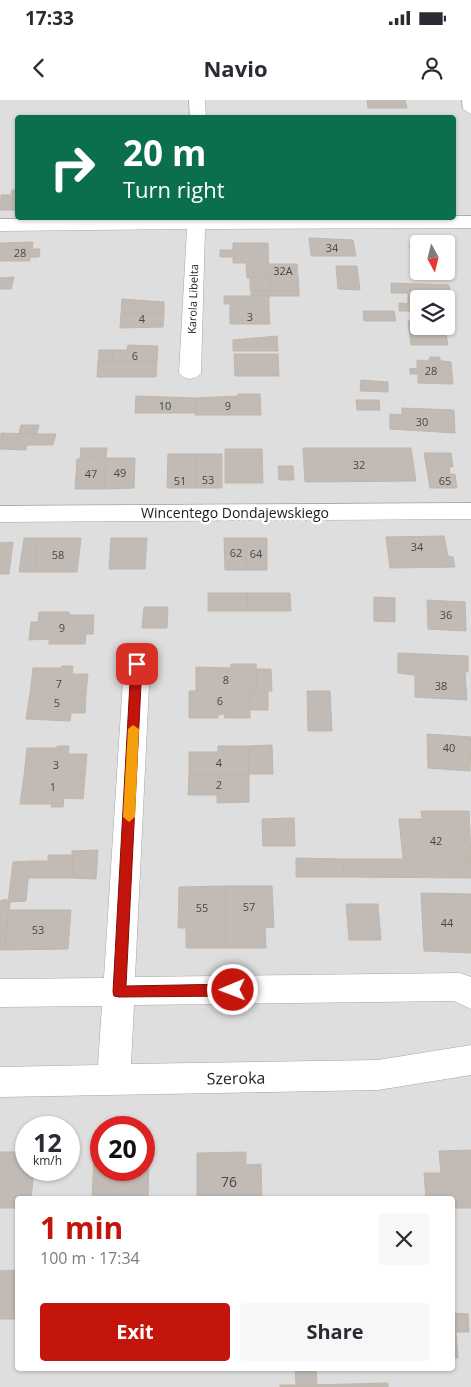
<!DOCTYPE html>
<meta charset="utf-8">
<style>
body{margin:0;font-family:"Open Sans",sans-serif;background:#f7f7f7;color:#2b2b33;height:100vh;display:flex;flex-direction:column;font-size:19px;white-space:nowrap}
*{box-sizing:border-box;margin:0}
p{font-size:16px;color:#7c7c81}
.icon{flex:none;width:28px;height:28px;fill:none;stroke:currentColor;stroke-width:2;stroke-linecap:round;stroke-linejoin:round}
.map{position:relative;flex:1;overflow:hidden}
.sheet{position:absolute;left:15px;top:1096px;width:440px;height:175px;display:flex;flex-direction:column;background:#fff;border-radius:5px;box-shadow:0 1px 4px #0004}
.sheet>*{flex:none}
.hud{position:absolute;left:15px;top:15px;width:441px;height:105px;border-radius:5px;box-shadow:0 1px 4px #0004;background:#0b6e4f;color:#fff;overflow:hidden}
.needle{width:32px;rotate:173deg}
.fabs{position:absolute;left:410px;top:135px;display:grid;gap:10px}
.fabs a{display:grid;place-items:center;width:45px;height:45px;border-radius:5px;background:#fff;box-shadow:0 1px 4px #0004;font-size:25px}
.speed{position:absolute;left:15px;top:1016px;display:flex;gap:10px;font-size:25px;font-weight:700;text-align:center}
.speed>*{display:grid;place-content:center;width:65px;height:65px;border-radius:50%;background:#fff;box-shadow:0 1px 4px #0004;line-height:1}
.speed small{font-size:12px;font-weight:400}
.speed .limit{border:8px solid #d22;background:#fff;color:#111}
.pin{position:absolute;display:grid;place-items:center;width:42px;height:42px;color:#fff;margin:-21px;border-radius:10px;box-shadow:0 2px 8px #0006}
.me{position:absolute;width:55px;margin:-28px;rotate:269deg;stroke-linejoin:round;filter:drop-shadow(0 0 4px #0008)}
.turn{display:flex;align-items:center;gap:18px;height:105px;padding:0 25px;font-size:22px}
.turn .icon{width:65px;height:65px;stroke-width:2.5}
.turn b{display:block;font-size:35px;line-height:42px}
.round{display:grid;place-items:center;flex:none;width:52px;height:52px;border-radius:5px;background:#f7f7f7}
.head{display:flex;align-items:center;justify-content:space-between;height:85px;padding:0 25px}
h1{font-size:30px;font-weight:700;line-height:38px;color:#c4150d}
.cta{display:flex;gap:10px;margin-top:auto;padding:10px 25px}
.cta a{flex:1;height:58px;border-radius:5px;background:#c4150d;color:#fff;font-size:20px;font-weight:700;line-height:58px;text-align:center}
.cta a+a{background:#f7f7f7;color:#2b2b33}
.status{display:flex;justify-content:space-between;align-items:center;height:35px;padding:0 25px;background:#fff;direction:ltr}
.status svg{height:14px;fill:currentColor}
header{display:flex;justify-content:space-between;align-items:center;height:65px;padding:0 25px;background:#fff;font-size:22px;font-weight:700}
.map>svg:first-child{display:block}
.residential{fill:#dfdede;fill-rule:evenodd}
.building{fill:#c1bab5;stroke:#c1b6ab}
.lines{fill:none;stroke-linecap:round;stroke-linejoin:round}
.minor-casing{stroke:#a5a5a5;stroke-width:1}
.minor{fill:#fff;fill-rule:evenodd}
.route{fill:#c4150d;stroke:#7f0e08}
.slow{fill:#f59e0b}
.labels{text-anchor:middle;stroke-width:5;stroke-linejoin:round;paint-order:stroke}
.number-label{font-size:11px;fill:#494746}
.far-street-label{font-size:11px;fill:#212121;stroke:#fff}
.street-label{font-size:14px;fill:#212121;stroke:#fff}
.near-number-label{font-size:14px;fill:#494746}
.near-street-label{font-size:16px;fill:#212121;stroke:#fff}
</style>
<div class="status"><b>17:33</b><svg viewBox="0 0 49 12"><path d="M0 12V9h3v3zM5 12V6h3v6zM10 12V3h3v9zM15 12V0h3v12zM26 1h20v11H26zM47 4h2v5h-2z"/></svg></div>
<header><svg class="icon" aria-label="back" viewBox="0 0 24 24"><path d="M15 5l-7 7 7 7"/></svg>Navio<svg class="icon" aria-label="person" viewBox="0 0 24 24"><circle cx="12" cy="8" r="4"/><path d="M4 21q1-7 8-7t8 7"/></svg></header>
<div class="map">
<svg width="471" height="1287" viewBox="0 0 471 1287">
<rect width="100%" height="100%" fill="#f0eee8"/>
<path class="residential" d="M 0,0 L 471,0 L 471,1287 L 0,1287 ZM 18,18 L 454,18 L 454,118 L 18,118 ZM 419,144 L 446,144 L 446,171 L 419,171 ZM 419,199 L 446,199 L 446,226 L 419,226 ZM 26,1028 L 69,1028 L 69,1070 L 26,1070 ZM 101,1028 L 144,1028 L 144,1070 L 101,1070 ZM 18,1099 L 452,1099 L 452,1269 L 18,1269 Z"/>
<path class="building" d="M 367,0 L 405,0 L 407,8 L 368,8 Z
M 12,90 L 18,90 L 18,110 L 0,110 L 1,95 L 11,95 Z
M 309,138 L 353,140 L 356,156 L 311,156 Z
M 416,138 L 447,140 L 448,157 L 446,157 L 446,144 L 419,144 L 419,157 L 417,156 L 416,149 L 410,149 L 410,144 L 416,144 Z
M 33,142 L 32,149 L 40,149 L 39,157 L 30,157 L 30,161 L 0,161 L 0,143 Z
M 233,143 L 268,143 L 269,178 L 247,178 L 246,163 L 233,163 L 233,157 L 220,157 L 220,150 L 233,150 Z
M 269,164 L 297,164 L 299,190 L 270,190 Z
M 336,166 L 357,166 L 360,190 L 338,189 Z
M 14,177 L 11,189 L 0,189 L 0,178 Z
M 250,178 L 269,178 L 270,190 L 250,190 Z
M 391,183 L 449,185 L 450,193 L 440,193 L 443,199 L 419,199 L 419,204 L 408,203 L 408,193 L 391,193 Z
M 251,190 L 299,190 L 299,196 L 251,196 Z
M 224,196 L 269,196 L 269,210 L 230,210 L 230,204 L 224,204 Z
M 122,199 L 164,202 L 164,213 L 121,213 Z
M 399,203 L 419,204 L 419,211 L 399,211 Z
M 230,210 L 269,210 L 270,224 L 230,224 Z
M 363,211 L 394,211 L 396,221 L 364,221 Z
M 121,213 L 164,213 L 163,227 L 120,228 Z
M 447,219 L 449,232 L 443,232 L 446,234 L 448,245 L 411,245 L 408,221 L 419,221 L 419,226 L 446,226 Z
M 277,236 L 278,251 L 233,251 L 233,240 Z
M 128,245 L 158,246 L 157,261 L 112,262 L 113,250 L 127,250 Z
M 99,250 L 113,250 L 112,262 L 98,262 Z
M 234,254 L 278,254 L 279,276 L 235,276 Z
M 430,257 L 439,257 L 441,261 L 451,262 L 453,284 L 418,283 L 418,274 L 410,274 L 410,268 L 417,269 L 417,260 L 428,261 Z
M 157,261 L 156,277 L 97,277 L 98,262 Z
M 361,280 L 388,282 L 388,292 L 360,291 Z
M 238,294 L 260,294 L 261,315 L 195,315 L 195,298 L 238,296 Z
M 136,296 L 195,298 L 195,313 L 135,313 Z
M 356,300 L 379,300 L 380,310 L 357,310 Z
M 402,308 L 454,310 L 455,333 L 390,329 L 390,314 L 402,315 Z
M 21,325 L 39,325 L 37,334 L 19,333 Z
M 1,333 L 37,334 L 56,334 L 53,345 L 27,345 L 26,350 L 0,349 Z
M 81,348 L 107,348 L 106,358 L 80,358 Z
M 303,348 L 411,348 L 416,381 L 305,382 Z
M 225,349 L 262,349 L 263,383 L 225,383 Z
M 424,353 L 451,353 L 453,367 L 449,367 L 450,374 L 455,374 L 457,388 L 430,388 Z
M 168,354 L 195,354 L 195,388 L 167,388 Z
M 195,354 L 222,354 L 222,388 L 195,388 Z
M 106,358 L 104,389 L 75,389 L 77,359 Z
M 106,358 L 135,358 L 134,388 L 104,389 Z
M 278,366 L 293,366 L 294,380 L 279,380 Z
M 444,436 L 448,456 L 453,457 L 455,467 L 390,468 L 386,437 Z
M 24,438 L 38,438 L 34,472 L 19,472 Z
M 38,438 L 81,438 L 77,472 L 34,472 Z
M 111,438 L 147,438 L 145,469 L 109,469 Z
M 224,438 L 246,438 L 246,470 L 225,470 Z
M 246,438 L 267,438 L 267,470 L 246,470 Z
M 13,442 L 9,474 L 0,474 L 0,443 Z
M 208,493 L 247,493 L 248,511 L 208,511 Z
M 247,493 L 290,493 L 291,511 L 248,511 Z
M 374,497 L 395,498 L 395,522 L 374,521 Z
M 427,500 L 465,502 L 466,531 L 428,529 Z
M 144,507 L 168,507 L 167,528 L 142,528 Z
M 39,512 L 69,512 L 69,515 L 94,515 L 93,534 L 86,534 L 85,544 L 49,544 L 49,539 L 29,540 L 31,522 L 38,522 Z
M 398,553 L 468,556 L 468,572 L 465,572 L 467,600 L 415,597 L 415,575 L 398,573 Z
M 231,564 L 256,564 L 257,591 L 196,591 L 196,567 L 231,568 Z
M 62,566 L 73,566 L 72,574 L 88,574 L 86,593 L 30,593 L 33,568 L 61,568 Z
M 256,569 L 271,569 L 272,591 L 257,591 Z
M 189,591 L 250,591 L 250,618 L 225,618 L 224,614 L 218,615 L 218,618 L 189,618 Z
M 250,591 L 268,591 L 268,610 L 250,610 Z
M 307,591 L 330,591 L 332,631 L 308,631 Z
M 30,593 L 86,593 L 85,613 L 71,613 L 70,621 L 26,619 Z
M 427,634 L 471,637 L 470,671 L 428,668 Z
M 272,645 L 273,674 L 249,674 L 248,646 Z
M 57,646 L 69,646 L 68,654 L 87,654 L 85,676 L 24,676 L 27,648 L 57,648 Z
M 218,646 L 248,646 L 249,674 L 189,675 L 189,652 L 218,652 Z
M 249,674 L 249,702 L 217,703 L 217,695 L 188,695 L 189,675 Z
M 24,676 L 85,676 L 83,699 L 64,698 L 63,707 L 51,707 L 52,704 L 20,704 Z
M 421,711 L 469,711 L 471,759 L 403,759 L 399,719 L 422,719 Z
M 294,718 L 295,746 L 263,746 L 262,719 Z
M 98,750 L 96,779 L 72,778 L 72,751 Z
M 48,755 L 73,755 L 72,778 L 29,778 L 30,761 L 48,761 Z
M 296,758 L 343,759 L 343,777 L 296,777 Z
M 343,759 L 471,759 L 471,778 L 343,777 Z
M 30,761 L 26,801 L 8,802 L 13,762 Z
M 226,786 L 226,848 L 186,848 L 186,828 L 178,828 L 179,787 Z
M 226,786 L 272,786 L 274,827 L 265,828 L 266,848 L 226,848 Z
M 421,793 L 471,794 L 471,853 L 424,851 Z
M 6,799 L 10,802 L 4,850 L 0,850 L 0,801 Z
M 346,804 L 378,804 L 381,840 L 349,840 Z
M 8,810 L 71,810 L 68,849 L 4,850 Z
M 471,1050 L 471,1108 L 452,1108 L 452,1099 L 426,1099 L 424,1073 L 441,1073 L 439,1051 Z
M 0,1052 L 26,1052 L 26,1070 L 34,1070 L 31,1099 L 18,1099 L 18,1108 L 0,1108 Z
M 246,1052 L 246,1065 L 261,1064 L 262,1099 L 197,1099 L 197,1053 Z
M 144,1055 L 149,1055 L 148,1099 L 92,1099 L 94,1056 L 101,1056 L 101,1070 L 144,1070 Z
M 18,1170 L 18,1219 L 0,1219 L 0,1171 Z
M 452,1198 L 454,1213 L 468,1214 L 469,1232 L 456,1232 L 458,1258 L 452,1258 Z
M 295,1269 L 316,1269 L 317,1285 L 296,1285 Z
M 388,1283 L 388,1287 L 310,1287 L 310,1285 Z
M 280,1285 L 310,1285 L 310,1287 L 280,1287 Z"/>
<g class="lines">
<g class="minor-casing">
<path id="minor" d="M 189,0 L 205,0 L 206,18 L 190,18 Z
M 462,0 L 471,0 L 471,14 L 463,9 Z
M 471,116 L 471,128 L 205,129 L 201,273 L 197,277 L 190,279 L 183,277 L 179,273 L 187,129 L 0,131 L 0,119 Z
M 471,403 L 471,419 L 0,422 L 0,406 Z
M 137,555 L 146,557 L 150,564 L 135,877 L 460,873 L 471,877 L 471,909 L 454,901 L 134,905 L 131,964 L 378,960 L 471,945 L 471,975 L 378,990 L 0,997 L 0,967 L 98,965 L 102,906 L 0,907 L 0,879 L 104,878 L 124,564 L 128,557 Z"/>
</g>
<use href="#minor" class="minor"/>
</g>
<path class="route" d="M 137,560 L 142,564 L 126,886 L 233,884 L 238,886 L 239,890 L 238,894 L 233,896 L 119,897 L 114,896 L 113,892 L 131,564 Z"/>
<path class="slow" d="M 133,625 L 139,629 L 135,717 L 129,722 L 123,717 L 128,629 Z"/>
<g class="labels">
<g class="number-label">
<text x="332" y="152">34</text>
<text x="20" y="157">28</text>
<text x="283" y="175">32A</text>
<text x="250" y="221">3</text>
<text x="142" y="223">4</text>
<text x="135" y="260">6</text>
<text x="431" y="275">28</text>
<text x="165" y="310">10</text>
<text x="228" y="310">9</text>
<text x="422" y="326">30</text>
<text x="359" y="369">32</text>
<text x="120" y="377">49</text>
<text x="91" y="378">47</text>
<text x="208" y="384">53</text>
<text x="180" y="385">51</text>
<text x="445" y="385">65</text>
<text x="417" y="451">34</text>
<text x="236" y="457">62</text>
<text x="256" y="458">64</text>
<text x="58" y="459">58</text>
<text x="446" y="519">36</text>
<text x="62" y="532">9</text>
<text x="226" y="584">8</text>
<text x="59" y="588">7</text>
<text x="441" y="590">38</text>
<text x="220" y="605">6</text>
<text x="57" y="607">5</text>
<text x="449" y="652">40</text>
<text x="219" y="667">4</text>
<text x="56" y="669">3</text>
<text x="219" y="689">2</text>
<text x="53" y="691">1</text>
<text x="436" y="745">42</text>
<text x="249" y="811">57</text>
<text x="202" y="812">55</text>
<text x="447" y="827">44</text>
<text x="38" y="834">53</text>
</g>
<g class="far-street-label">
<text transform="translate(193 199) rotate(-88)" y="4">Karola Libelta</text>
</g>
<g class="street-label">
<text x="235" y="418">Wincentego Dondajewskiego</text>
</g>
<g class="near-number-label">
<text x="229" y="1087">76</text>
</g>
<g class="near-street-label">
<text transform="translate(236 978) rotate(-1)" y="6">Szeroka</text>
</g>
</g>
</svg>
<div class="fabs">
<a><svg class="needle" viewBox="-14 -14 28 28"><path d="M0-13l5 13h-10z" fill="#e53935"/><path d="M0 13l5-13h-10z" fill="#7c7c81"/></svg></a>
<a><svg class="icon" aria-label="layers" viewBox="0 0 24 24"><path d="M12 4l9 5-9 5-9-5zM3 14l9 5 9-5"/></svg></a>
</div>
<div class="speed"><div>12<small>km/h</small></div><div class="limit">20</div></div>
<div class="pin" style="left:137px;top:564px;background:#d93025"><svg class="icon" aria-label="arrive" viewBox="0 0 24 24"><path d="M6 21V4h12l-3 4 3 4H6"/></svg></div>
<svg class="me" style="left:233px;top:890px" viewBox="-20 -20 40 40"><circle r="17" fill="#c4150d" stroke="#fff" stroke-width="3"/><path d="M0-11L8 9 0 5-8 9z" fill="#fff"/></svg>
<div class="hud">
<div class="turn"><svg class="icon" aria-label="right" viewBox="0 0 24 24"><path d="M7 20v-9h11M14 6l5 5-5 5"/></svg><div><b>20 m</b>Turn right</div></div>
</div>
<section class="sheet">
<div class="head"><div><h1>1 min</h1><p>100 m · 17:34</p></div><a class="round"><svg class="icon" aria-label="close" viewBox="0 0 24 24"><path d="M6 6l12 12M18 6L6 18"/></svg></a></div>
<div class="cta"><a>Exit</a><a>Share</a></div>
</section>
</div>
